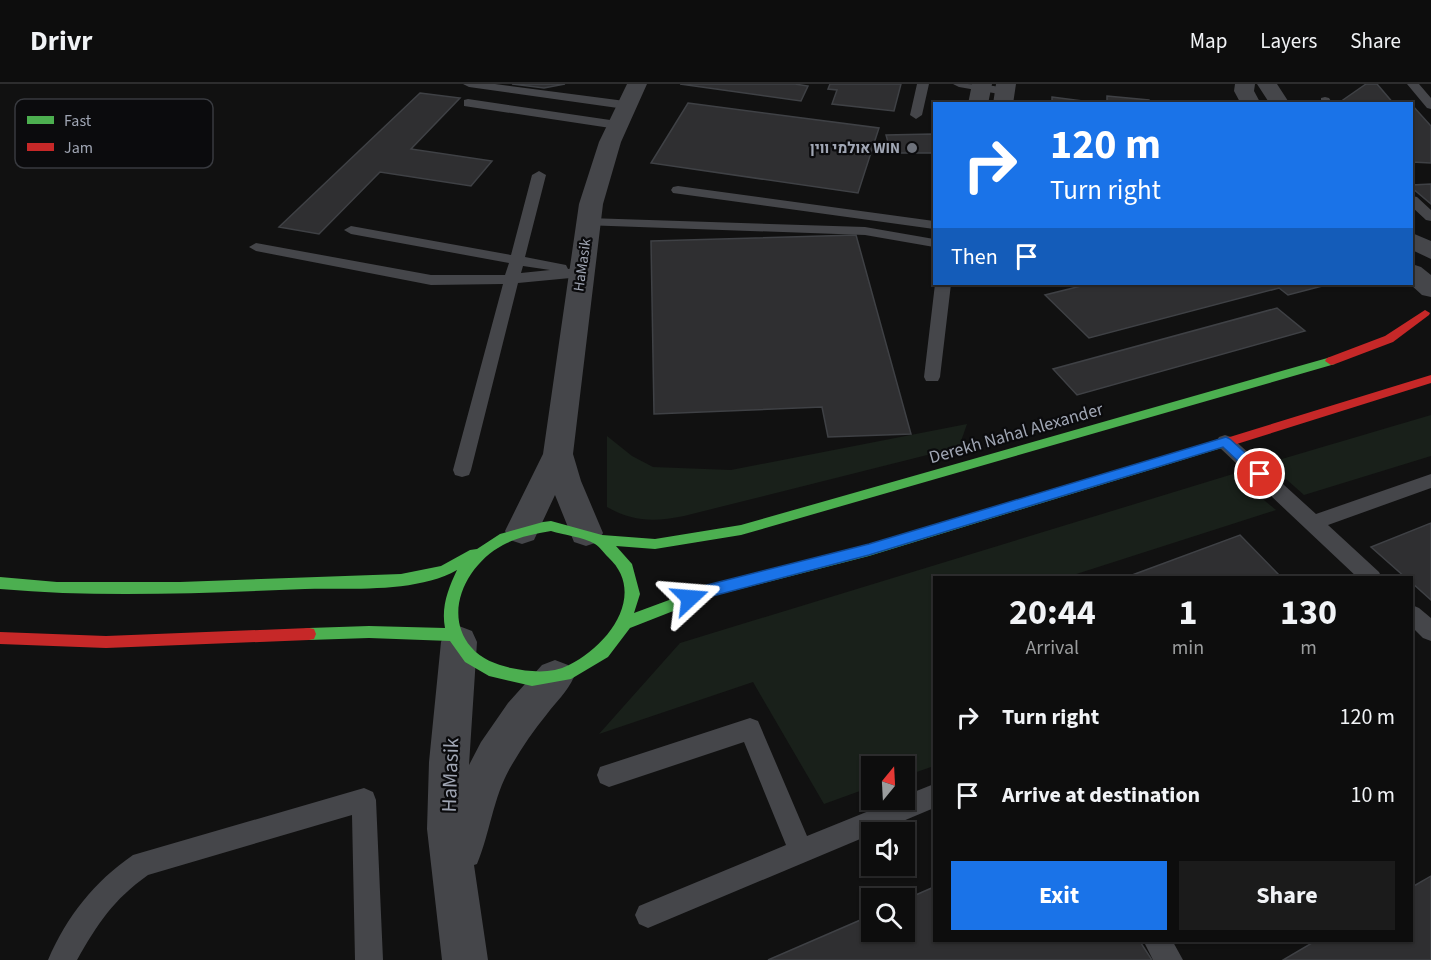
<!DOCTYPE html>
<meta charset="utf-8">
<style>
body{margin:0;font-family:"Source Sans 3",Heebo,sans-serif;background:#1b1b1b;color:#f1f3f6;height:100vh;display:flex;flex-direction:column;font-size:22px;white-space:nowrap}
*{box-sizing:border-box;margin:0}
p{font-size:20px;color:#9a9c9d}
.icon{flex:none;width:33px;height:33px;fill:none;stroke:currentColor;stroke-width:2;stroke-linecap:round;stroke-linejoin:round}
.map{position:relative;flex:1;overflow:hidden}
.details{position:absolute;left:933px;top:492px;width:480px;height:366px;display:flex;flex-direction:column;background:#0d0d0d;border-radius:0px;box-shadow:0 2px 4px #0004,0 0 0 2px #2d2d2e}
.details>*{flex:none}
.banner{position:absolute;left:933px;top:18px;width:480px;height:183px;border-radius:0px;box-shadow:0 2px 4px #0004,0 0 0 2px #2d2d2e;background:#1a73e8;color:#fff;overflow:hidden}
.needle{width:39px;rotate:18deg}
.buttons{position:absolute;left:861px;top:672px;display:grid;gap:12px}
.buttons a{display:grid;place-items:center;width:54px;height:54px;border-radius:0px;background:#0d0d0d;box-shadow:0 2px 4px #0004,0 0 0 2px #2d2d2e;font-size:30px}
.pin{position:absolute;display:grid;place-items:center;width:51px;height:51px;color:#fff;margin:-26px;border:3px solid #fff;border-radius:50%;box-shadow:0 2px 6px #0007}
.me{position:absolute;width:66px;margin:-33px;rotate:71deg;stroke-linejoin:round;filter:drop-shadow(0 0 4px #0008)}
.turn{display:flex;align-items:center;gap:21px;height:126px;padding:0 18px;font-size:27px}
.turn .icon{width:78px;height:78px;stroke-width:2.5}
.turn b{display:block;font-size:42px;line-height:51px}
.then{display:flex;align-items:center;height:57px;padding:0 18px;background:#0003;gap:12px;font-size:22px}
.eta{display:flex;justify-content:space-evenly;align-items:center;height:102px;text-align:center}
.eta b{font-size:36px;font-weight:700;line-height:42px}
.action{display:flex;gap:12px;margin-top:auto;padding:12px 18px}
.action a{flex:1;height:69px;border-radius:0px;background:#1a73e8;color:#fff;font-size:24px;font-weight:700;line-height:69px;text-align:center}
.action a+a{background:#1b1b1b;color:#f1f3f6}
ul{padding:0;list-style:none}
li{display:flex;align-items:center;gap:18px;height:78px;padding:0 18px}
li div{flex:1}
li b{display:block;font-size:22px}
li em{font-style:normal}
header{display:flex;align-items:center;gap:36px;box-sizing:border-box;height:84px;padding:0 30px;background:#0d0d0d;border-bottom:2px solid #2d2d2e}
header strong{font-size:28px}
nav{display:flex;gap:33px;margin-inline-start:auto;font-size:21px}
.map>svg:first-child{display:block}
.green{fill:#19201a}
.building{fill:#2f2f31;stroke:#3f4145;stroke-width:1.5}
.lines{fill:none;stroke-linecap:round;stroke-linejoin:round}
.lane{fill:#45464a;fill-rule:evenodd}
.street{fill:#45464a;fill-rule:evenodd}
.fast{fill:#4caf50;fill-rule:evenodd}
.jam{fill:#c62828;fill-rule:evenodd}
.route{fill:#1a73e8;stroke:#114b97;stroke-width:1.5}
.poi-dot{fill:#6e727b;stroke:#0b0b0d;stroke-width:2}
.labels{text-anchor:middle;stroke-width:4.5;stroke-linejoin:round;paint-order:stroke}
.far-poi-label{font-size:15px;font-weight:bold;fill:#a0a6b4;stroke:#0b0b0d;text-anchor:end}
.far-street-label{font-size:15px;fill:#a0a6b4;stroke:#0b0b0d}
.street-label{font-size:18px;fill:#a0a6b4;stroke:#0b0b0d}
.near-street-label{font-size:21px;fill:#a0a6b4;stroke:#0b0b0d}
.key{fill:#0b0b0d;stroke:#383a3f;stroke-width:1.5}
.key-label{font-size:16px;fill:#a0a6b4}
</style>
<header>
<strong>Drivr</strong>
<nav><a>Map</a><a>Layers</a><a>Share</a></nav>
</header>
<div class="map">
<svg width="1431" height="876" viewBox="0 0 1431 876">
<rect width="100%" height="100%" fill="#111"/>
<path class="green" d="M 1431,331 L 1431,372 L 1304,411 L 1268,379 Z
M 967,340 L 959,363 L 684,432 C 654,438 634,438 607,423 L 607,352 L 632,372 L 653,383 L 731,386 Z
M 1233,390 L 1276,426 L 1067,493 L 934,494 L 934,682 L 905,692 L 904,682 L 872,682 L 871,703 L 824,720 L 753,598 L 599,650 L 680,559 Z"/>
<path class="building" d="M 512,0 L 565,0 L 544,4 Z
M 680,0 L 795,0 L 808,2 L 801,17 Z
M 830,0 L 901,0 L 894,27 L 832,20 L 837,6 L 828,5 Z
M 1366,0 L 1377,0 L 1394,20 L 1340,18 Z
M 420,9 L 460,14 L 411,65 L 492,77 L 471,102 L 380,88 L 319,150 L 279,143 Z
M 1107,12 L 1149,16 L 1150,20 L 1107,20 Z
M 1052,13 L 1106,20 L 1052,20 Z
M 688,19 L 879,44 L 858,109 L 651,79 Z
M 1412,21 L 1431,42 L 1431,79 L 1412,78 Z
M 932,50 L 934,69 L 891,69 L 886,51 Z
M 1431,100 L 1431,120 L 1412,104 L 1412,101 Z
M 856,151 L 911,350 L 828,353 L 822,323 L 654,330 L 651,157 Z
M 1089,200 L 1330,200 L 1288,211 L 1279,204 L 1089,254 L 1045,211 Z
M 1277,224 L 1305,247 L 1077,311 L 1053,285 Z
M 1431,439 L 1431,516 L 1412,499 L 1412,494 L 1406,494 L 1371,463 Z
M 1240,451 L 1282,494 L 1124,494 Z
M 1431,792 L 1431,876 L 1283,876 L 1317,856 L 1412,856 L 1412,803 Z
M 934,803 L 934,856 L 1139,856 L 1152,876 L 768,876 L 872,831 L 872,848 L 904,848 L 904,816 Z"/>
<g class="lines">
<path class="lane" d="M 463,0 L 495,0 L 625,17 L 631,21 L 625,25 L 469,3 Z
M 917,0 L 929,0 L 922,31 L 916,35 L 910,31 Z
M 953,0 C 970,0 998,0 1011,7 L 1005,11 L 959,3 Z
M 1407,0 L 1419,0 L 1431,14 L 1431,25 L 1427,24 Z
M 1325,13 L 1329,14 L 1333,20 L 1321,20 L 1321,14 Z
M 468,15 L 617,37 L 623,41 L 617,45 L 464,22 L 464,16 Z
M 539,87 L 546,91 L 525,173 L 566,181 L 568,185 L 581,183 L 589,188 L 581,193 L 518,199 L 471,386 L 469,391 L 462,393 L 455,391 L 453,386 L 503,200 L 431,201 L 256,167 L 249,163 L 256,159 L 431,191 L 505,191 L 509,179 L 351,150 L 344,146 L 351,142 L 511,171 L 532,91 ZM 523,182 L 550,186 L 521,189 Z
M 678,102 L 934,137 L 934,145 L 673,109 L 671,106 L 673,103 Z
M 1412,112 L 1417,113 L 1431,126 L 1431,137 L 1426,136 L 1412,123 Z
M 588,134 L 865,143 L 934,155 L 934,163 L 865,151 L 583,141 L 581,138 Z
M 935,200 L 951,200 L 940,293 L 938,297 L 926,297 L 924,293 Z
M 1225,351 L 1231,353 L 1316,430 L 1431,390 L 1431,404 L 1328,441 L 1379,488 L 1382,494 L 1358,494 L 1219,363 L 1216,358 L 1219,353 Z
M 1412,521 L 1419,524 L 1431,534 L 1431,557 L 1423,554 L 1412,543 Z
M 750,634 L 758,637 L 807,752 L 896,716 L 904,716 L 904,712 L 934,700 L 934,724 L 648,844 L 639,840 L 635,831 L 639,822 L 786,761 L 744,658 L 609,703 L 600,699 L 597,691 L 600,683 Z
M 364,704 L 373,708 L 376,716 L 383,876 L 355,876 L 352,731 L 148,791 C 113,816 98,839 77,876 L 48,876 C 67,832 94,798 133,771 Z
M 1143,856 L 1172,856 L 1183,876 L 1153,876 Z"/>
<path class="street" d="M 627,0 L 647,0 L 621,58 L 603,120 L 573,370 L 581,397 L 603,449 L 598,458 L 586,462 L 574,458 L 555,411 L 534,456 L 522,460 L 510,456 L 505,447 L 543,370 L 579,120 L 599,58 Z
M 972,0 L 992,0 L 988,20 L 968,20 Z
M 996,0 L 1016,0 L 1013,20 L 993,20 Z
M 1235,0 L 1255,0 L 1254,7 L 1261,20 L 1241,20 L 1234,7 Z
M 1257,0 L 1277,0 L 1290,20 L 1270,20 Z
M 1412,149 L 1431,157 L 1431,175 L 1412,166 Z
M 1412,180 L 1421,183 L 1431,191 L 1431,213 L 1422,211 L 1410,200 Z
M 459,542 L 472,547 L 477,558 L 469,681 L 481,658 L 508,619 L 542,581 L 555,576 L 568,581 L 574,593 C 567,608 556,618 547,630 C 533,647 521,665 510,684 C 493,714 490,749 477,780 L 474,781 L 488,876 L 442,876 L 427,745 L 429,678 L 441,558 L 446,547 Z"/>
<path class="fast" d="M 1331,273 L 1335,274 L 1335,280 L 741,451 L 655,465 L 616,462 L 632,480 L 640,510 L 634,529 L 707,502 L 869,460 L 1224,354 L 1230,359 L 1228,362 L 869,472 L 709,513 L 630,544 L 608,573 L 571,595 L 532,602 L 489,592 L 465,578 L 450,557 L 369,554 L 309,556 L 304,555 L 302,550 L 304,545 L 309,544 L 369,542 L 445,544 C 441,523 448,505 457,486 C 417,509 351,504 305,505 C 203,509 101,514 0,505 L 0,493 L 57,498 L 180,498 L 401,490 L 441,482 L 470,466 L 477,465 L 500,450 L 543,438 L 551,437 L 602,451 L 655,455 L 741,441 ZM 551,447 C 564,451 583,453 595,460 C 600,463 604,469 608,473 C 648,510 608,562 569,581 C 552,590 530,588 511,584 C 496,580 482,576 471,563 C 442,529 467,480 503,461 C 518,453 534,450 551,447 Z"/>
<path class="jam" d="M 1425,226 L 1430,229 L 1429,231 L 1393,258 L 1335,280 L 1331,281 L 1325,277 L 1327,274 L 1385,252 Z
M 1431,291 L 1431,299 L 1224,364 L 1218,359 L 1220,356 Z
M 309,544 L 314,545 L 316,550 L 314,555 L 309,556 L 106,564 L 0,560 L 0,548 L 106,552 Z"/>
</g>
<path class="route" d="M 1226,353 L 1230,355 L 1265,387 L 1267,390 L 1265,394 L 1256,394 L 1223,363 L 869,471 L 709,513 L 690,520 L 685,518 L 683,514 L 685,510 L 707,501 L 869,460 Z"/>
<circle class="poi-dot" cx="912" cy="64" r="6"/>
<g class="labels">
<g class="far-poi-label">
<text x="900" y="69">אולמי ווין WIN</text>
</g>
<g class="far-street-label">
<text transform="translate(582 181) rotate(-82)" y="5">HaMasik</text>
</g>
<g class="street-label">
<text transform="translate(1016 349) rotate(-16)" y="6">Derekh Nahal Alexander</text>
</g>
<g class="near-street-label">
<text transform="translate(450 691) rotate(-88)" y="7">HaMasik</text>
</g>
</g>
<rect x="15" y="15" width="198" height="69" rx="9" class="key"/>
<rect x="27" y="32" width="27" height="8" fill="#4caf50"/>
<rect x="27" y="59" width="27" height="8" fill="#c62828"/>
<g class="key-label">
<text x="64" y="42">Fast</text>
<text x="64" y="69">Jam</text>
</g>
</svg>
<div class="buttons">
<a><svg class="needle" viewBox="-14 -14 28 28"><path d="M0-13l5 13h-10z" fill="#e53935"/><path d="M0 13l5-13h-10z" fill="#9a9c9d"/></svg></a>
<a><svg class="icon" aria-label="sound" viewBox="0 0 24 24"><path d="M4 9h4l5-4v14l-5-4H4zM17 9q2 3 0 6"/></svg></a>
<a><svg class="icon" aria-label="search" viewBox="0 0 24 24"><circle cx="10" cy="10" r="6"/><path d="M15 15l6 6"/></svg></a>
</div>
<div class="pin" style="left:1260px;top:390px;background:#d93025"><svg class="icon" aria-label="arrive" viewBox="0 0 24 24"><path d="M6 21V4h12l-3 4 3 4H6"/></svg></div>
<svg class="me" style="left:690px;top:514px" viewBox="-20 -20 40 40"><path d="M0-17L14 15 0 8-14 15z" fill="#1a73e8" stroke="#fff" stroke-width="4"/></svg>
<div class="banner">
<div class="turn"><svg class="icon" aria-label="right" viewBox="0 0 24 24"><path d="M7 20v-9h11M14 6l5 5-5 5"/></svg><div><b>120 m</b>Turn right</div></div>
<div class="then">Then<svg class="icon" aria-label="arrive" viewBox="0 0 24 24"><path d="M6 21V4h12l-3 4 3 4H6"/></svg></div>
</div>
<section class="details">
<div class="eta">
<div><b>20:44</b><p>Arrival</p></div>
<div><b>1</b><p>min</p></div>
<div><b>130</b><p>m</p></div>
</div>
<ul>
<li><svg class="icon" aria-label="right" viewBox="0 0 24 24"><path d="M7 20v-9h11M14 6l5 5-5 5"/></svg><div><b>Turn right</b></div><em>120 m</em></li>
<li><svg class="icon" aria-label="arrive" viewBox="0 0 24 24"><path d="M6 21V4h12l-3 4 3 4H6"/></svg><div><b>Arrive at destination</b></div><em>10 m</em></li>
</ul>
<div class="action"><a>Exit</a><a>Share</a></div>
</section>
</div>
